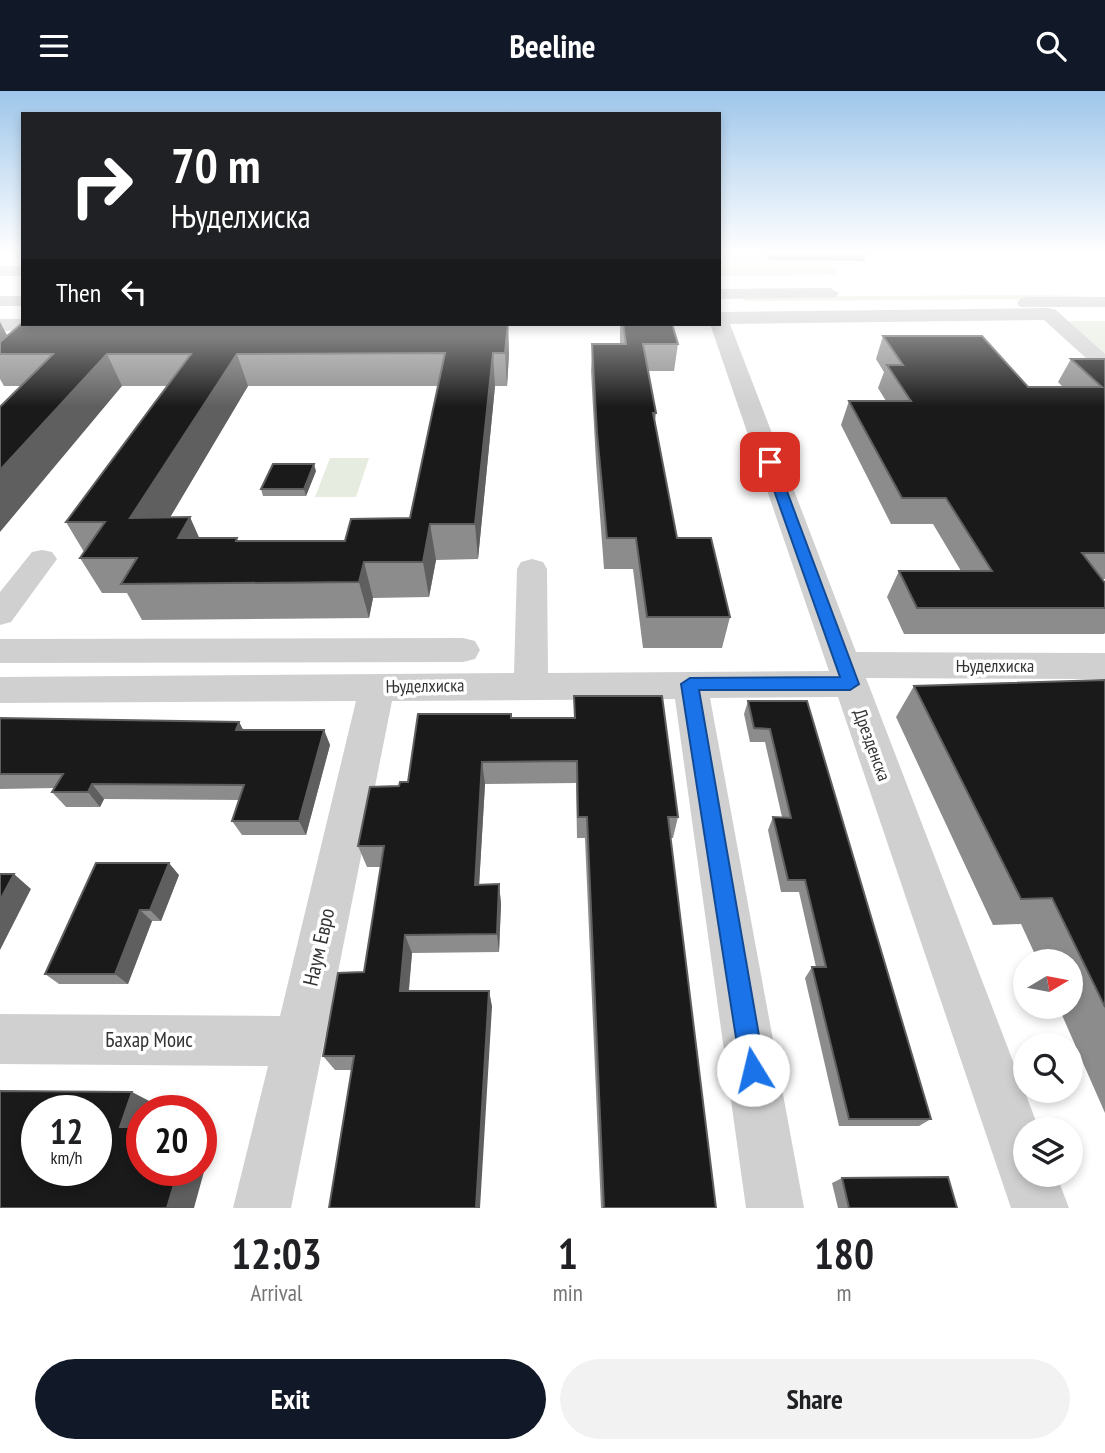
<!DOCTYPE html>
<meta charset="utf-8">
<style>
body{margin:0;font-family:"PT Sans Narrow",sans-serif;background:#f2f2f2;color:#202124;height:100vh;display:flex;flex-direction:column;font-size:26px;white-space:nowrap}
*{box-sizing:border-box;margin:0}
p{font-size:23px;color:#757577}
.icon{flex:none;width:38px;height:38px;fill:none;stroke:currentColor;stroke-width:2;stroke-linecap:round;stroke-linejoin:round}
.map{position:relative;height:1117px;overflow:hidden}
.drawer{display:flex;flex-direction:column;background:#fff;flex:1}
.drawer>*{flex:none}
.top-card{position:absolute;left:21px;top:21px;width:700px;height:214px;border-radius:0px;box-shadow:0 4px 10px #0003;background:#202124;color:#fff;overflow:hidden}
.needle{width:46px;rotate:80deg}
.fabs{position:absolute;left:1013px;top:858px;display:grid;gap:14px}
.fabs a{display:grid;place-items:center;width:70px;height:70px;border-radius:50%;background:#fff;box-shadow:0 4px 10px #0003;font-size:35px}
.speed{position:absolute;left:21px;top:1004px;display:flex;gap:14px;font-size:35px;font-weight:700;text-align:center}
.speed>*{display:grid;place-content:center;width:91px;height:91px;border-radius:50%;background:#fff;box-shadow:0 4px 10px #0003;line-height:1}
.speed small{font-size:18px;font-weight:400}
.speed .limit{border:10px solid #d22;background:#fff;color:#111}
.pin{position:absolute;display:grid;place-items:center;width:60px;height:60px;color:#fff;margin:-30px;border-radius:14px;box-shadow:0 4px 10px #0006}
.me{position:absolute;width:77px;margin:-38px;rotate:351deg;stroke-linejoin:round;filter:drop-shadow(0 0 5px #0008)}
.turn{display:flex;align-items:center;gap:24px;height:147px;padding:0 35px;font-size:32px}
.turn .icon{width:91px;height:91px;stroke-width:2.5}
.turn b{display:block;font-size:49px;line-height:60px}
.then{display:flex;align-items:center;height:66px;padding:0 35px;background:#0003;gap:14px;font-size:26px}
.eta{display:flex;justify-content:space-evenly;align-items:center;height:119px;text-align:center}
.eta b{font-size:42px;font-weight:800;line-height:49px}
.action{display:flex;gap:14px;margin-top:auto;padding:14px 35px}
.action a{flex:1;height:80px;border-radius:42px;background:#111827;color:#fff;font-size:28px;font-weight:800;line-height:80px;text-align:center}
.action a+a{background:#f2f2f2;color:#202124}
header{display:flex;justify-content:space-between;align-items:center;height:91px;padding:0 35px;background:#111827;color:#fff;font-size:32px;font-weight:800}
.map>svg:first-child{display:block}
.green{fill:#e6ecdf}
.lines{fill:none;stroke-linecap:round;stroke-linejoin:round}
.minor{fill:#d0d0d0;fill-rule:evenodd}
.wall{fill:#8c8c8c;fill-rule:evenodd}
.shaded-wall{fill:#5f5f5f}
.building{fill:#1a1a1a;stroke:#5f5f5f;stroke-width:2;fill-rule:evenodd}
.route{fill:#1a73e8;stroke:#114b97;stroke-width:2}
.labels{text-anchor:middle;stroke-width:7;stroke-linejoin:round;paint-order:stroke}
.street-label{font-size:18px;fill:#333;stroke:#fff}
.near-street-label{font-size:21px;fill:#333;stroke:#fff}
</style>
<header><svg class="icon" aria-label="menu" viewBox="0 0 24 24"><path d="M4 6h16M4 12h16M4 18h16"/></svg>Beeline<svg class="icon" aria-label="search" viewBox="0 0 24 24"><circle cx="10" cy="10" r="6"/><path d="M15 15l6 6"/></svg></header>
<div class="map">
<svg width="1105" height="1117" viewBox="0 0 1105 1117">
<rect width="100%" height="100%" fill="#fff"/>
<path class="green" d="M 719,160 L 763,160 L 768,169 L 787,169 L 822,160 L 839,184 L 719,185 Z
M 1026,204 L 1094,205 L 1031,208 L 745,210 L 742,206 Z
M 1066,230 L 1105,230 L 1105,264 Z
M 330,367 L 369,367 L 356,406 L 315,406 Z"/>
<g class="lines">
<path class="minor" d="M 0,175 L 23,175 L 23,185 L 0,185 Z
M 830,197 L 839,202 L 836,206 L 719,208 L 719,198 Z
M 0,205 L 23,205 L 23,215 L 0,215 Z
M 1026,206 L 1105,206 L 1105,216 L 1020,216 L 1017,212 L 1020,208 Z
M 1049,217 L 1056,219 L 1105,263 L 1105,280 L 1098,278 L 1044,229 L 730,233 L 856,561 L 1105,562 L 1105,588 L 866,587 L 1039,1038 L 1026,1038 L 1026,1083 L 1056,1083 L 1069,1117 L 1011,1117 L 838,606 L 710,607 L 804,1117 L 746,1117 L 675,608 L 392,610 L 291,1117 L 233,1117 L 268,975 L 0,973 L 0,923 L 280,925 L 356,610 L 0,612 L 0,586 L 514,582 L 517,478 L 521,471 L 532,468 L 543,471 L 547,478 L 548,582 L 829,580 L 710,233 L 719,233 L 719,221 Z
M 0,228 L 23,228 L 23,233 L 82,233 L 72,239 L 0,240 Z
M 42,459 L 52,461 L 57,468 L 11,531 L 0,534 L 0,501 L 32,461 Z
M 463,547 L 475,550 L 480,559 L 475,568 L 463,571 L 0,572 L 0,548 Z"/>
</g>
<path class="wall" d="M 763,160 L 867,160 L 864,170 L 768,169 Z
M 0,231 L 7,245 L 508,233 L 509,263 L 507,295 L 495,295 L 478,468 L 436,469 L 429,506 L 373,507 L 369,527 L 142,529 L 127,502 L 102,502 L 80,467 L 84,461 L 66,431 L 167,295 L 4,295 L 0,288 ZM 248,295 L 438,295 L 410,427 L 345,450 L 238,450 L 200,447 L 170,426 Z
M 620,233 L 672,233 L 678,253 L 674,280 L 648,280 L 656,322 L 655,330 L 677,447 L 730,526 L 722,557 L 643,557 L 633,478 L 604,478 L 596,371 L 591,280 L 592,253 L 620,253 Z
M 883,245 L 1028,296 L 1063,296 L 1058,291 L 1071,268 L 1105,268 L 1105,488 L 1102,488 L 1105,492 L 1105,542 L 1104,543 L 904,543 L 887,506 L 899,480 L 961,480 L 933,433 L 891,433 L 841,334 L 849,310 L 886,310 L 878,297 L 884,281 L 876,268 Z
M 316,380 L 306,405 L 263,405 L 261,398 Z
M 1105,589 L 1105,1022 L 1058,915 L 1071,915 L 1071,870 L 1038,870 L 1021,833 L 993,834 L 896,626 L 914,595 Z
M 574,605 L 678,726 L 673,747 L 670,747 L 716,1117 L 601,1117 L 585,747 L 577,747 L 576,692 L 485,693 L 479,793 L 499,793 L 501,813 L 499,861 L 412,862 L 409,900 L 489,900 L 492,916 L 352,979 L 335,979 L 323,965 L 364,881 L 381,776 L 367,776 L 358,755 L 399,695 L 511,627 L 574,627 Z
M 748,610 L 807,610 L 931,1028 L 919,1035 L 839,1035 L 805,887 L 812,876 L 816,876 L 799,801 L 781,801 L 768,739 L 773,726 L 782,726 L 765,651 L 750,651 L 744,623 Z
M 0,627 L 239,631 L 243,639 L 324,639 L 330,654 L 306,744 L 242,744 L 232,730 L 240,709 L 104,708 L 100,716 L 66,716 L 52,701 L 55,697 L 0,698 Z
M 179,784 L 161,830 L 152,830 L 128,893 L 59,893 L 45,883 Z
M 842,1087 L 957,1117 L 838,1117 L 832,1092 Z"/>
<path class="shaded-wall" d="M 0,231 L 9,248 L 0,257 Z
M 508,233 L 509,263 L 507,295 L 505,262 Z
M 493,262 L 495,295 L 478,468 L 475,433 Z
M 107,263 L 122,295 L 0,441 L 0,379 Z
M 237,263 L 248,295 L 149,462 L 130,427 Z
M 314,373 L 316,380 L 306,405 L 304,398 Z
M 190,426 L 206,462 L 178,447 Z
M 430,433 L 436,469 L 429,506 L 423,471 Z
M 364,471 L 373,507 L 369,527 L 359,491 Z
M 239,631 L 247,646 L 236,639 Z
M 324,639 L 330,654 L 306,744 L 299,730 Z
M 482,671 L 485,693 L 478,813 L 475,794 Z
M 92,693 L 104,708 L 100,716 L 88,701 Z
M 169,772 L 179,784 L 161,830 L 150,819 Z
M 14,783 L 31,798 L 0,859 L 0,809 Z
M 499,793 L 501,813 L 499,861 L 497,843 Z
M 140,819 L 152,830 L 128,893 L 115,883 Z
M 405,844 L 412,862 L 407,916 L 400,900 Z
M 489,900 L 492,916 L 480,1117 L 476,1117 Z
M 132,1001 L 157,1014 L 155,1020 L 142,1020 L 142,1045 L 120,1036 Z
M 201,1041 L 213,1048 L 194,1117 L 167,1117 L 178,1080 L 201,1080 Z"/>
<path class="building" d="M 21,233 L 508,233 L 505,262 L 493,262 L 475,433 L 430,433 L 423,471 L 364,471 L 359,491 L 121,493 L 137,467 L 80,467 L 105,431 L 66,431 L 191,263 L 107,263 L 0,379 L 0,316 L 53,263 L 0,263 L 0,251 ZM 445,262 L 410,427 L 351,428 L 345,450 L 236,450 L 237,447 L 178,447 L 190,426 L 130,427 L 237,263 Z
M 623,233 L 672,233 L 678,253 L 643,253 L 656,322 L 653,322 L 677,447 L 711,447 L 730,526 L 647,526 L 636,447 L 607,447 L 597,342 L 592,253 L 626,253 Z
M 883,245 L 982,245 L 1028,296 L 1102,296 L 1071,268 L 1105,268 L 1105,462 L 1082,462 L 1105,492 L 1105,517 L 917,517 L 899,480 L 992,480 L 946,407 L 902,407 L 849,310 L 911,310 L 887,274 L 903,274 Z
M 273,373 L 314,373 L 304,398 L 261,398 Z
M 1105,589 L 1105,916 L 1052,807 L 1021,808 L 914,595 Z
M 574,605 L 662,605 L 678,726 L 668,726 L 716,1117 L 604,1117 L 587,726 L 578,726 L 577,670 L 482,671 L 475,794 L 499,793 L 497,843 L 405,844 L 400,900 L 489,900 L 476,1117 L 329,1117 L 354,965 L 323,965 L 338,882 L 364,881 L 384,755 L 358,755 L 370,696 L 399,695 L 400,691 L 408,691 L 418,623 L 511,623 L 511,627 L 575,627 Z
M 748,610 L 807,610 L 931,1028 L 849,1028 L 812,876 L 826,876 L 805,789 L 788,789 L 773,726 L 791,727 L 770,638 L 754,637 Z
M 0,627 L 239,631 L 236,639 L 324,639 L 299,730 L 232,730 L 244,694 L 92,693 L 88,701 L 52,701 L 63,683 L 0,683 Z
M 96,772 L 169,772 L 150,819 L 140,819 L 115,883 L 45,883 Z
M 0,783 L 14,783 L 0,809 Z
M 0,1000 L 132,1001 L 120,1036 L 142,1036 L 142,1080 L 178,1080 L 167,1117 L 0,1117 ZM 37,1020 L 96,1020 L 96,1080 L 37,1080 Z
M 948,1086 L 957,1117 L 849,1117 L 842,1087 Z"/>
<linearGradient id="sky" x2="0" y2="1"><stop stop-color="#9ec6ea"/><stop offset="0.51" stop-color="#fff"/><stop offset="1" stop-color="#fff" stop-opacity="0"/></linearGradient>
<rect width="1105" height="316" fill="url(#sky)"/>
<path class="route" d="M 770,367 L 776,371 L 859,593 L 850,599 L 699,599 L 765,979 L 762,988 L 753,991 L 744,988 L 741,979 L 681,593 L 690,587 L 840,586 L 764,371 Z"/>
<g class="labels">
<g class="street-label">
<text x="995" y="581">Њуделхиска</text>
<text transform="translate(425 595) rotate(-1)" y="6">Њуделхиска</text>
<text transform="translate(872 654) rotate(70)" y="6">Дрезденска</text>
</g>
<g class="near-street-label">
<text transform="translate(319 856) rotate(-77)" y="7">Наум Евро</text>
<text x="149" y="956">Бахар Моис</text>
</g>
</g>
</svg>
<div class="fabs">
<a><svg class="needle" viewBox="-14 -14 28 28"><path d="M0-13l5 13h-10z" fill="#e53935"/><path d="M0 13l5-13h-10z" fill="#757577"/></svg></a>
<a><svg class="icon" aria-label="search" viewBox="0 0 24 24"><circle cx="10" cy="10" r="6"/><path d="M15 15l6 6"/></svg></a>
<a><svg class="icon" aria-label="layers" viewBox="0 0 24 24"><path d="M12 4l9 5-9 5-9-5zM3 14l9 5 9-5"/></svg></a>
</div>
<div class="speed"><div>12<small>km/h</small></div><div class="limit">20</div></div>
<div class="pin" style="left:770px;top:371px;background:#d93025"><svg class="icon" aria-label="arrive" viewBox="0 0 24 24"><path d="M6 21V4h12l-3 4 3 4H6"/></svg></div>
<svg class="me" style="left:753px;top:979px" viewBox="-20 -20 40 40"><circle r="19" fill="#fff"/><path d="M0-13L10 11 0 6-10 11z" fill="#1a73e8"/></svg>
<div class="top-card">
<div class="turn"><svg class="icon" aria-label="right" viewBox="0 0 24 24"><path d="M7 20v-9h11M14 6l5 5-5 5"/></svg><div><b>70 m</b>Њуделхиска</div></div>
<div class="then">Then<svg class="icon" aria-label="left" viewBox="0 0 24 24"><path d="M17 20v-9H6M10 6l-5 5 5 5"/></svg></div>
</div>
</div>
<section class="drawer">
<div class="eta">
<div><b>12:03</b><p>Arrival</p></div>
<div><b>1</b><p>min</p></div>
<div><b>180</b><p>m</p></div>
</div>
<div class="action"><a>Exit</a><a>Share</a></div>
</section>
